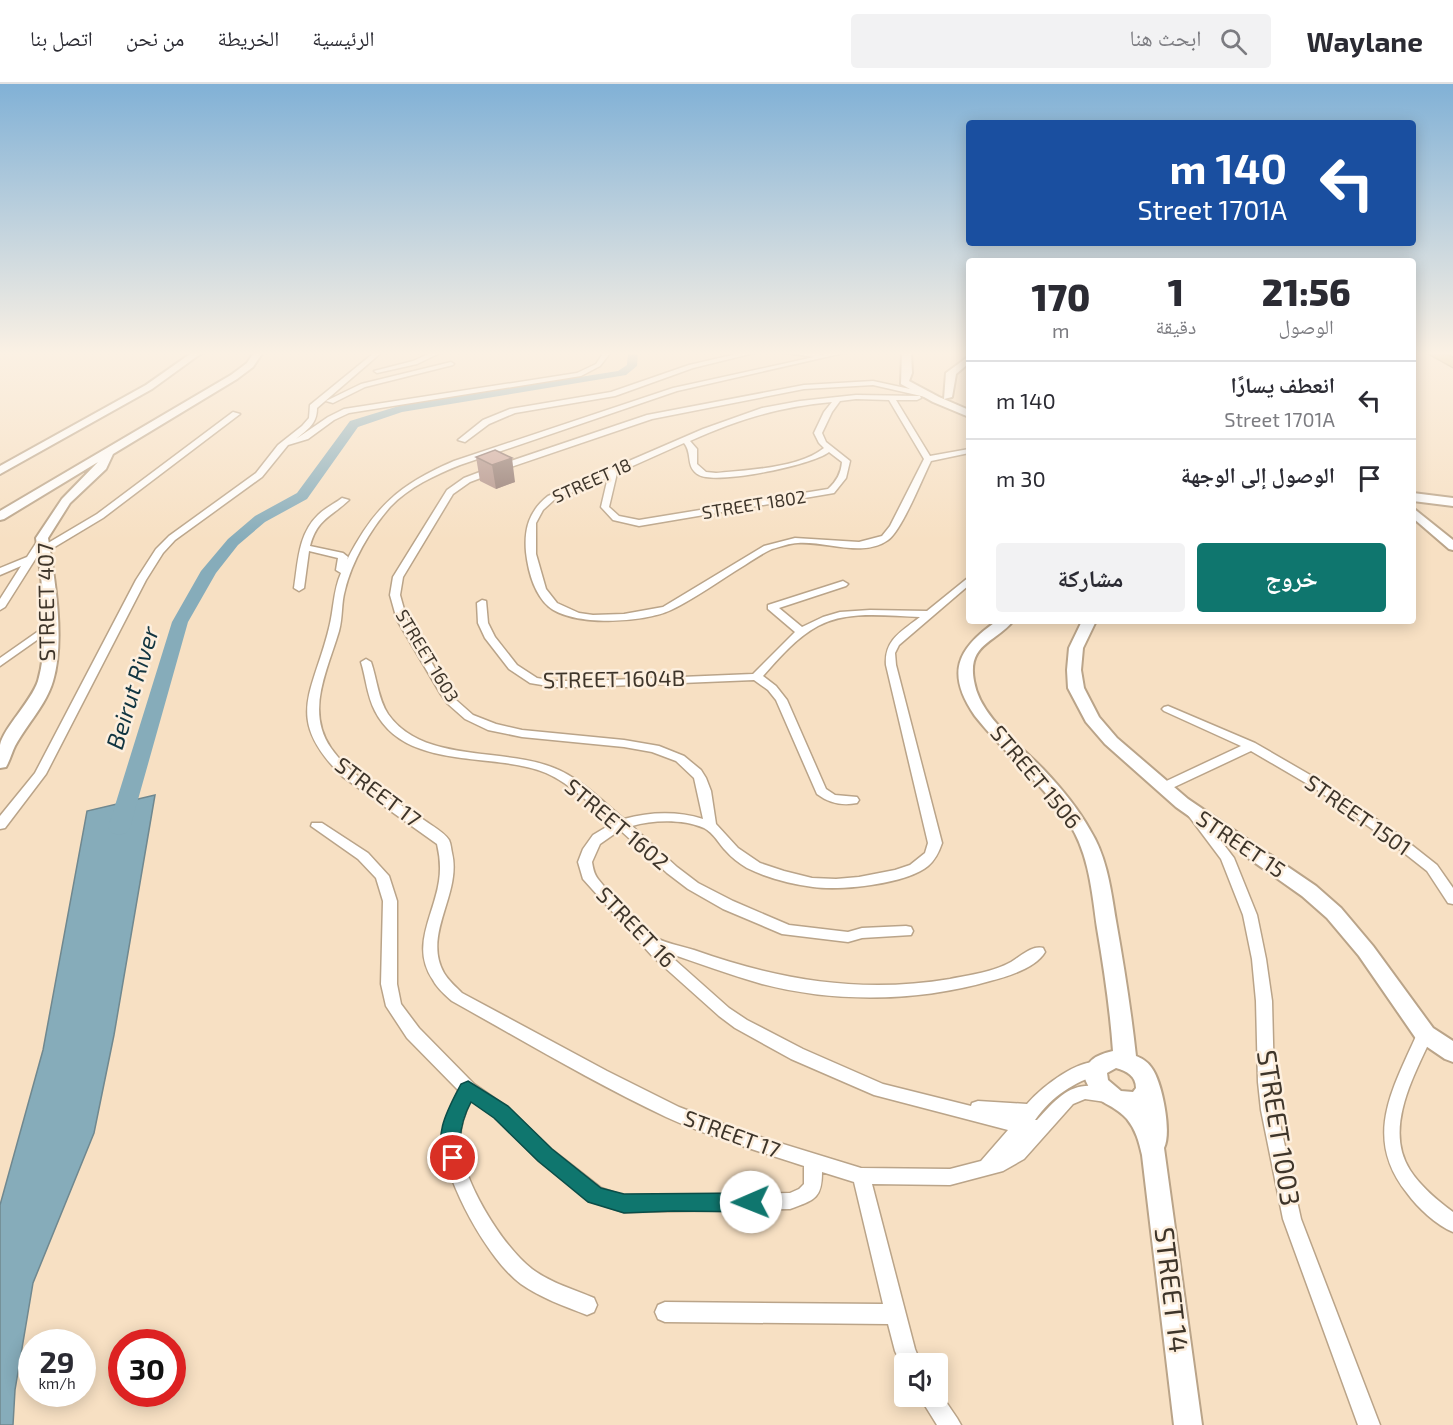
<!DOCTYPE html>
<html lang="ar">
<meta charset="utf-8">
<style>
body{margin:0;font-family:"Exo 2","Noto Naskh Arabic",sans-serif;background:#f2f2f3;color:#2b2b33;direction:rtl;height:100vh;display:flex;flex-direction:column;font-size:22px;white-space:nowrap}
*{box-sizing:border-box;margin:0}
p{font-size:20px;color:#7c7c81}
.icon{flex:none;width:33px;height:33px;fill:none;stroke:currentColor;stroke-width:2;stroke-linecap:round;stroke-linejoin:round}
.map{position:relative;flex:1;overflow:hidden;direction:ltr}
.details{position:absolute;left:966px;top:174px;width:450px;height:366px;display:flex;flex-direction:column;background:#fff;border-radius:6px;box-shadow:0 3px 15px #0003;direction:rtl}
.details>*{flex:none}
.hud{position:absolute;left:966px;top:36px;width:450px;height:126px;border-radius:6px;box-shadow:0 3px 15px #0003;direction:rtl;background:#1a4fa0;color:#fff;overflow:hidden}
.fabs{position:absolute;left:894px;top:1269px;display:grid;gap:12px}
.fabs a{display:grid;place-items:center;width:54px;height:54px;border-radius:6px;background:#fff;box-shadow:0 3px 15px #0003;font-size:30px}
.speed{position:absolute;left:18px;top:1245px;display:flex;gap:12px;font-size:30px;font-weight:700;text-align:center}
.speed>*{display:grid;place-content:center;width:78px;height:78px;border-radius:50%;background:#fff;box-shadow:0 3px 15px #0003;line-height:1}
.speed small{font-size:15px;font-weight:400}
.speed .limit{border:9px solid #d22;background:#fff;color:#111}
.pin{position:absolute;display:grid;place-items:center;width:51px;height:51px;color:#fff;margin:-26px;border:3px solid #fff;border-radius:50%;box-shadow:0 2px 6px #0007}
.me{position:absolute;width:66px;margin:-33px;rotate:269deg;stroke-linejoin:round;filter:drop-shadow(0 0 4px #0008)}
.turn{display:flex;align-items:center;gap:21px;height:126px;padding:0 30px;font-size:27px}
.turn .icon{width:78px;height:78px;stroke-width:2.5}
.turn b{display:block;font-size:42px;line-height:51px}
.eta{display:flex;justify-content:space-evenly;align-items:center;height:102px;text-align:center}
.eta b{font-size:36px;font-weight:800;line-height:42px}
.cta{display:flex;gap:12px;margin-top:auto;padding:12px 30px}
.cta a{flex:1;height:69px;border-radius:6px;background:#0f766e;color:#fff;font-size:24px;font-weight:800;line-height:69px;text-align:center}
.cta a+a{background:#f2f2f3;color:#2b2b33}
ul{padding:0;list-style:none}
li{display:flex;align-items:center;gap:18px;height:78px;padding:0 30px;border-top:2px solid #e1e1e2}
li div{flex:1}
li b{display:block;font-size:22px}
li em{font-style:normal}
header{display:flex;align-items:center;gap:36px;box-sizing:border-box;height:84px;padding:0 30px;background:#fff;border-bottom:2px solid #e1e1e2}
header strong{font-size:28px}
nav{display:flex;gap:33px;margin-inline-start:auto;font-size:21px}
.search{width:420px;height:54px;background:#f2f2f3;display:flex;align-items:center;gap:15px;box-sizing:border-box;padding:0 21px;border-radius:6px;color:#7c7c81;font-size:22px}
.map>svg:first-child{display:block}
.water{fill:#86acba;stroke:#70888f;stroke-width:1.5}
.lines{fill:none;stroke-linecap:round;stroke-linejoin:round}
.river{fill:#86acba;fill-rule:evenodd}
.street-casing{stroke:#baa489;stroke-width:3}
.secondary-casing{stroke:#baa489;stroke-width:4}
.highway-casing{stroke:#a18c5d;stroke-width:3}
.street{fill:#fff;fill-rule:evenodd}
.secondary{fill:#fff;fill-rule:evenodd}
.highway{fill:#d6bb78;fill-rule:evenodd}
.wall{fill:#ae8e86}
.shaded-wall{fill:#8d746d}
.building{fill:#caa59c;stroke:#8d746d;stroke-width:1.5}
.route{fill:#0f766e;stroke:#0a4d48;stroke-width:1.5}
.labels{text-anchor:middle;stroke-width:5;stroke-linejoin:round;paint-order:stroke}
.far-street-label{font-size:18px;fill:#3e352a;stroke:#fdefde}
.street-label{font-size:22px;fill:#3e352a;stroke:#fdefde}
.water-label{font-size:24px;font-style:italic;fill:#113541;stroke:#fdefde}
.near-street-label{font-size:27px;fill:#3e352a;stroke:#fdefde}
</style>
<header>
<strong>Waylane</strong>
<div class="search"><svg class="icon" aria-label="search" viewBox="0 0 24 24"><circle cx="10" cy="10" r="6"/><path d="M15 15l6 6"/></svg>ابحث هنا</div>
<nav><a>الرئيسية</a><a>الخريطة</a><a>من نحن</a><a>اتصل بنا</a></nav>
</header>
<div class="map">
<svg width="1453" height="1341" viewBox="0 0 1453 1341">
<rect width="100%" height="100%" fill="#f7e0c3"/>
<path class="water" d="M 155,711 L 114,951 L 94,1049 L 33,1199 L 15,1306 L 13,1341 L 0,1341 L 0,1121 L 43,966 L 87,727 Z"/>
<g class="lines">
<path class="river" d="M 628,268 L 638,268 L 637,282 L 626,291 L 402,328 L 358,343 L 307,415 L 265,438 L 238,461 L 216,489 L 188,538 L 130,744 L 126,749 L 119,751 L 112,749 L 108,744 L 172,538 L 201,487 L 228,455 L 255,432 L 297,409 L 350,337 L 402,321 L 618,287 L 627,281 Z"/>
<g class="street-casing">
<path id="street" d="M 375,268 L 382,268 L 317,324 C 317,340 308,345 296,355 L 328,333 L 344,325 L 577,289 L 596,280 L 604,268 L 611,268 L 600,282 L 581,292 L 349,329 L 334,336 L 308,355 L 288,361 L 262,393 L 175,456 L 163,469 L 146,496 L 46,690 L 5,744 L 0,745 L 0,732 L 35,689 L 136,496 L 156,465 L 169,452 L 256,389 L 278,361 L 302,342 L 309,334 L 310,321 Z
M 433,268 L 442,268 L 417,280 L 377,289 L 374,287 L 413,277 Z
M 745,268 L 758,268 L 693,284 L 615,312 L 515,329 L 489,340 L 465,358 L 458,356 L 483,336 L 510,325 L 611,308 L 689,281 Z
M 780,268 L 819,270 L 820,271 L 835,268 L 848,268 L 677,307 L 460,381 C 435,391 409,403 390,423 C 370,446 352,477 345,506 C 341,519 343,533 339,547 C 328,585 305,627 331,664 C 354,697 392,714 424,736 C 432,742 444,748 449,756 C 451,760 451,765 452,769 C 462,810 422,850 444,889 C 448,896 456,903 462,909 L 607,987 L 679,1023 L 741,1047 L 861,1084 L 950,1085 L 981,1077 L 1008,1046 L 874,1011 L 791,975 L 735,944 L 719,932 L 653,873 L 583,795 L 578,778 L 583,765 L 593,751 L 613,739 C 592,722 571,700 546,689 C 494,667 406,688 375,627 C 367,612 366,594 361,578 L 366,575 L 371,578 C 377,595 378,615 388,630 C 423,680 504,663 554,684 C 580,694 603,718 624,735 C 650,728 677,727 703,735 L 694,694 L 676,677 L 652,668 L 624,663 L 522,653 L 488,646 L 465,635 L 448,620 L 440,609 L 397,536 L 390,511 L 393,493 L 447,406 L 464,394 L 493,383 L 647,331 L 804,301 L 873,297 L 933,310 L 933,314 L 930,314 L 873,301 L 804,305 L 652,335 L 499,387 L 470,398 L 453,410 L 403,493 L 400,511 L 407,536 L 444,600 L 456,616 L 473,631 L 496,640 L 522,646 L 624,656 L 659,662 L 684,672 L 701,686 L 706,694 L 711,707 L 716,740 L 738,764 L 760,779 L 784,787 L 812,794 L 836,795 L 859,793 L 895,786 L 910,781 L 925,769 L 928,759 L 886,581 C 884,556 902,547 920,533 C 886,532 848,526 818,542 C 796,554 779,574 763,592 L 776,602 L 787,616 L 826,705 L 835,711 L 857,713 L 859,716 L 857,719 C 842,722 829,719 817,710 L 776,616 L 768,606 L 754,596 L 585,603 L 554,603 L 530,599 L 509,585 L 485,554 L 478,539 L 477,519 L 482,516 L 486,517 L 488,539 L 495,553 L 517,581 L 537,594 L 554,597 L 585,597 L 753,590 L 795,548 L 768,525 L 768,521 L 843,497 L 848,500 L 846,502 L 779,524 L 802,543 L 823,533 L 840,528 L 870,526 L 927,527 L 969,493 L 969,501 L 899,561 L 895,569 L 896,581 L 942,759 C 939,768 935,776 928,782 C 906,800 841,807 813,803 C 791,800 767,794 747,784 C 739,779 732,774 726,767 C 719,760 714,749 704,744 C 683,735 653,736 632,742 L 677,783 L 698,799 L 733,817 L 789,841 L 848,848 L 862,844 L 906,842 L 911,843 L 913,847 L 911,851 L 862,854 L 848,858 L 782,850 L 723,825 L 688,805 L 667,789 L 620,746 L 600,760 L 592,778 C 593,784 594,790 598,795 C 605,804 643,847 651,851 C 663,859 681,862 694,866 C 778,896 861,910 950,895 C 970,891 993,888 1011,878 C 1021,872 1032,861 1043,864 L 1045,868 C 1036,884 1006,893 990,897 C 917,918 835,919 762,900 C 730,891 698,879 666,868 L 729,924 L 747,936 L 803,965 L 883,1000 L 971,1022 L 972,1019 L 978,1017 L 1027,1020 C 1041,1004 1080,972 1102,979 L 1104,984 L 1102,989 C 1073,999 1053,1011 1035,1036 L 1037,1036 C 1060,1011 1074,993 1112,1006 L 1114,1011 L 1112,1016 L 1106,1018 L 1085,1015 L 1073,1020 L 1024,1075 L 1003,1087 L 950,1101 L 872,1100 L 915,1265 L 921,1280 L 904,1280 L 904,1287 L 895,1267 L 888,1240 L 665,1238 L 658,1235 L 655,1228 L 658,1221 L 665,1218 L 883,1220 L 854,1098 L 822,1088 C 822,1115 814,1116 790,1125 L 624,1128 L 596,1119 L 590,1117 L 539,1077 L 495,1033 L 471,1016 C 465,1028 460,1042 460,1055 C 460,1094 502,1162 532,1185 C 551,1199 573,1205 594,1214 L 597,1221 L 594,1228 L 587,1231 C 564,1222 541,1214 521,1200 C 489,1177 445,1098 443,1058 C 442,1040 451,1022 459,1007 L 407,954 L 386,922 L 381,900 L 383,817 L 376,794 L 358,775 L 311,742 L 312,739 L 322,739 L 368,769 L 389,792 L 397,817 L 397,900 L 401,920 L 419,944 L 474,1000 L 507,1023 L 551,1065 L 601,1104 L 624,1112 L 790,1109 L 799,1105 L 804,1100 L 804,1082 C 758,1067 710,1053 666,1033 C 592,998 522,956 452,917 C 445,911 437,904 433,896 C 410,862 434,832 439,797 C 441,784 440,773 437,760 L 343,693 C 283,634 313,610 329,544 C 334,525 333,507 341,489 L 336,486 L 338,474 L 309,467 L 304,504 L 299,507 L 294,504 C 298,479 298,450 318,431 C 325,424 334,420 342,414 L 349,416 C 331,433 317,435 310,462 L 343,469 L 348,473 L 347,476 C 374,423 400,400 454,377 L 673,304 L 814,273 Z
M 451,278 L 454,280 L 453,281 L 365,303 L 333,319 L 326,317 L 361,300 Z
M 856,311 L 920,312 L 921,314 L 917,316 L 896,316 L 930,372 L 969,365 L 969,369 L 931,377 C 922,395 902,446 888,456 C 863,474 826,457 798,459 C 790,459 780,463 772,465 C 763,469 753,476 745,481 C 720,496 696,514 671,526 C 644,539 572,543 548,522 C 534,509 528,486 526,468 C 524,445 529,427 548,412 L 703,345 L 762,324 L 800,317 ZM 856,315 L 889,316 L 924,375 L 890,442 L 882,452 L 859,458 L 795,454 L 764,462 L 663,523 L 624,530 L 593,531 L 579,529 L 557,519 L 546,505 L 536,470 L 536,439 L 543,426 L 554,416 L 608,393 L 601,423 L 613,436 L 639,442 L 834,409 L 846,394 L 850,377 L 826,358 L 822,349 L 832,328 L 840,317 ZM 832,318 L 824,328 L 814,349 L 819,359 L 824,364 C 800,384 747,386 716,389 L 706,388 L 697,380 L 697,365 L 690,357 C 739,335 779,323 832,318 ZM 684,359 C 693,370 685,383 699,391 C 717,401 813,381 829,368 L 842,378 C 841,389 837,397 828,405 L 639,436 L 619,432 L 609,423 L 617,389 Z
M 233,328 L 240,330 L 103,434 L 48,467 L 41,466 L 5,523 L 0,526 L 0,515 L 21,482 L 0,491 L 0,484 L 27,473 L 38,456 L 44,456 L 46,458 L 43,462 L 97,430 Z
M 50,539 L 54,540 L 55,542 L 54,544 L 0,582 L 0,574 Z
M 1168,622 L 1255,659 L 1324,699 L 1399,751 L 1437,781 L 1453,804 L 1453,820 L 1448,819 L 1427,787 L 1389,757 L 1316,705 L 1251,667 L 1168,706 L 1160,706 L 1158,703 L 1160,700 L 1241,662 L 1164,627 L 1162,625 L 1164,623 Z
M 1194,727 L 1199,728 L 1234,774 L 1257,831 L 1266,875 L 1272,917 L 1274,998 L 1277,1026 L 1301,1135 L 1380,1341 L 1358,1341 L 1283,1135 L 1261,1026 L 1258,998 L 1256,917 L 1252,875 L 1243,831 L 1221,775 L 1188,731 Z
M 1425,944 L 1431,945 L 1433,950 C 1415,990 1383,1044 1410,1086 C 1421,1103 1437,1116 1453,1128 L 1453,1148 C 1436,1141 1418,1124 1407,1109 C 1363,1054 1392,1006 1417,950 L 1419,945 Z
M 938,1306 L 957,1334 L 961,1341 L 937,1341 L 919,1312 L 938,1312 Z"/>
</g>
<g class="secondary-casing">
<path id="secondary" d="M 193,268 L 203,268 L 152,305 L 0,390 L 0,382 L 146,301 Z
M 254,268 L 263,268 L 253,283 L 237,295 L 113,370 L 106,385 L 70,419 L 48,454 C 55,496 65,557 53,597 C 46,621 27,640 15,662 C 12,668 10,676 6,683 L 0,684 C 0,677 0,668 0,661 C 4,643 31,618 38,597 C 50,556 42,496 36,454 L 62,415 L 98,378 L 4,435 L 0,436 L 0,427 L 231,291 L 247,279 Z
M 902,268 L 911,268 L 912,289 L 909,297 L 939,313 L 969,326 L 969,333 L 933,318 L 901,300 Z
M 969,272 L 969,279 L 956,290 L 952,313 L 944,315 L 946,289 Z
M 1413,409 L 1453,414 L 1453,422 L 1413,417 Z
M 1413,424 L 1453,456 L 1453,466 L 1449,465 L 1413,434 Z
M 997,537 L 1013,537 C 995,559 967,560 974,597 C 980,633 1019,660 1043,685 C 1061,704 1077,723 1090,746 C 1107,773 1111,806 1116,837 C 1124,882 1131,926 1136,972 C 1141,974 1147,977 1151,983 C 1162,997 1172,1048 1164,1064 L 1202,1341 L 1174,1341 L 1142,1071 C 1139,1058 1136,1046 1127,1035 C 1110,1016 1095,1023 1084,992 C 1087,975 1097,971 1113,967 C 1110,925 1104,885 1097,844 C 1092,808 1089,770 1069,739 C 1042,699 1005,670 975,632 C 946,590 956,565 997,537 ZM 1116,984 C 1127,987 1136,992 1136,1004 L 1133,1008 L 1121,1007 L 1108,996 L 1107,989 Z
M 1082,537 L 1096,537 L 1083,564 L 1081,586 L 1084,604 L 1099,633 L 1117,654 L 1188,715 L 1316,802 L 1341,824 L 1373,862 L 1433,944 L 1453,957 L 1453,978 L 1445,975 L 1417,956 L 1359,872 L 1327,834 L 1302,812 L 1176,723 L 1105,660 L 1086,638 L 1068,604 L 1067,586 L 1069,564 Z"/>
</g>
<g class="highway-casing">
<path id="highway" d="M 1426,268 L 1441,268 L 1453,274 L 1453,283 Z"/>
</g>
<use href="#street" class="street"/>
<use href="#secondary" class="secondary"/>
<use href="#highway" class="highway"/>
</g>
<path class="wall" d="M 495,366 L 515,398 L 496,405 L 480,397 L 476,373 Z"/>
<path class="shaded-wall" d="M 512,374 L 515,398 L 496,405 L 492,381 Z"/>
<path class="building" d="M 495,366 L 512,374 L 492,381 L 476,373 Z"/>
<linearGradient id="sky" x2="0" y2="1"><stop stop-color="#81b1d6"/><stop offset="0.59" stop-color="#fbf1e4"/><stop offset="1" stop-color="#fbf1e4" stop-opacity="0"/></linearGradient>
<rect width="1453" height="456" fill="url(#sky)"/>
<path class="route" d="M 468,997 L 508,1022 L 552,1065 L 601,1104 L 624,1110 L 751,1109 L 758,1111 L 761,1118 L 758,1125 L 751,1128 L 674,1127 L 624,1129 L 588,1118 L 538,1077 L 494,1034 L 471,1018 C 464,1031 461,1041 460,1056 C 460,1065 464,1072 460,1081 L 453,1083 L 446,1081 C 432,1051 448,1025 461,1000 Z"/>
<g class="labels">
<g class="far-street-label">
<text transform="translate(592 397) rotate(-24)" y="6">STREET 18</text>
<text transform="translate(754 421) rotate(-9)" y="6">STREET 1802</text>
<text transform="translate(427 572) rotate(59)" y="6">STREET 1603</text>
</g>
<g class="street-label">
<text transform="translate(46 518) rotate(-91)" y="8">STREET 407</text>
<text transform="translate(614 595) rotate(-1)" y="8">STREET 1604B</text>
<text transform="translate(1036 693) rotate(50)" y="8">STREET 1506</text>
<text transform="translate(378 708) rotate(37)" y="8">STREET 17</text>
<text transform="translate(1358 731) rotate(35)" y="8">STREET 1501</text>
<text transform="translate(617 740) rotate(40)" y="8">STREET 1602</text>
<text transform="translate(1241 760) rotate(34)" y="8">STREET 15</text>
<text transform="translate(636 843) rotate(46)" y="8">STREET 16</text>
<text transform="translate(732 1050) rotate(20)" y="8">STREET 17</text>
</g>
<g class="water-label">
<text transform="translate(133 604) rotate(-73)" y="8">Beirut River</text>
</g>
<g class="near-street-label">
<text transform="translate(1278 1044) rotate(81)" y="9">STREET 1003</text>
<text transform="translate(1171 1206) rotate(83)" y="9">STREET 14</text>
</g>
</g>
</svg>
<div class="fabs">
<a><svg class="icon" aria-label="sound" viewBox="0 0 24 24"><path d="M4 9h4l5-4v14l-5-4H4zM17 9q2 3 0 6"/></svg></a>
</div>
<div class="speed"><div>29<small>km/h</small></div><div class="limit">30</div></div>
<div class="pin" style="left:453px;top:1074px;background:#d93025"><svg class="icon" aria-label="arrive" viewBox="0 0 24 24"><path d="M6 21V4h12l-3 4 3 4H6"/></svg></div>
<svg class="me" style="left:751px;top:1118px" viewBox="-20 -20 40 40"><circle r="19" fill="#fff"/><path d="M0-13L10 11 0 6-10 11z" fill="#0f766e"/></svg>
<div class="hud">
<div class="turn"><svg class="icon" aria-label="left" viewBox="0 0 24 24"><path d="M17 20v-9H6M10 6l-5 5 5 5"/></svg><div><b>140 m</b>Street 1701A</div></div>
</div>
<section class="details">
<div class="eta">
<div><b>21:56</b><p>الوصول</p></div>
<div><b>1</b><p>دقيقة</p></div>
<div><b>170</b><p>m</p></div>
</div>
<ul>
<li><svg class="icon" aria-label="left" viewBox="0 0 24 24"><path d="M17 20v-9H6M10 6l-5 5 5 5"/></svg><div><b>انعطف يسارًا</b><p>Street 1701A</p></div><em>140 m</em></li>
<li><svg class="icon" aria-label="arrive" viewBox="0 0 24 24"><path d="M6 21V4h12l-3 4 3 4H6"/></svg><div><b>الوصول إلى الوجهة</b></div><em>30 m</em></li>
</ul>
<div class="cta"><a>خروج</a><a>مشاركة</a></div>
</section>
</div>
